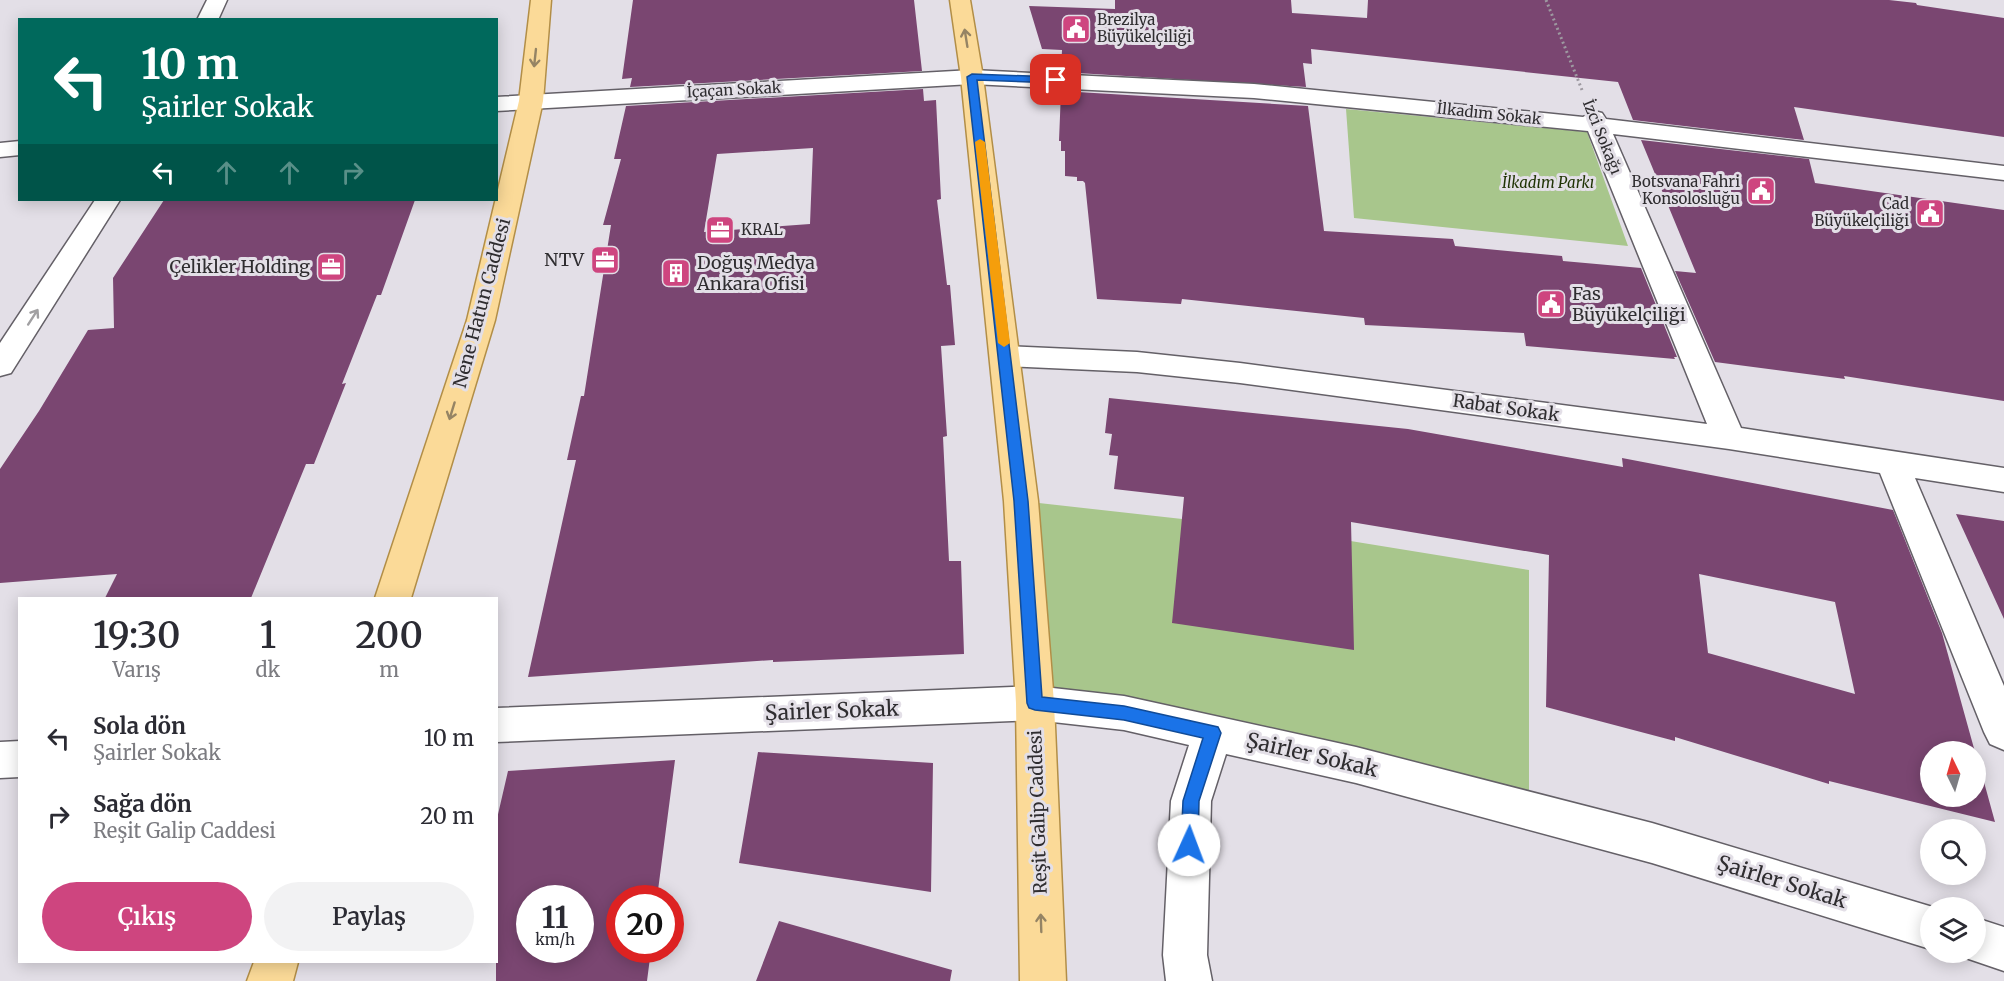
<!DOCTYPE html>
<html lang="tr">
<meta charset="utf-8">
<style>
body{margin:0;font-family:Merriweather,serif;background:#f2f2f3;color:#2b2b33;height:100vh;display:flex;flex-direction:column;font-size:22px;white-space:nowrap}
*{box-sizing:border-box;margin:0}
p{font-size:20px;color:#7c7c81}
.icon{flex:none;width:33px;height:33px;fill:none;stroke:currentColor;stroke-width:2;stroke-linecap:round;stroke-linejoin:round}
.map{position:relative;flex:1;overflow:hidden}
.details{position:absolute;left:18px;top:597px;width:480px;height:366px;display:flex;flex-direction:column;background:#fff;border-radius:0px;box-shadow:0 3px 15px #0003}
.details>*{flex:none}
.hud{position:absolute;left:18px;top:18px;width:480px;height:183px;border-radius:0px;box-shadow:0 3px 15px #0003;background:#00695c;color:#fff;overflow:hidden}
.needle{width:39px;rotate:355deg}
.fabs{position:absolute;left:1920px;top:741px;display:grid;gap:12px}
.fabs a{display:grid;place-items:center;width:66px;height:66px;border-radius:50%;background:#fff;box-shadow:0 3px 15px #0003;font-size:30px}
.speed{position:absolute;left:516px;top:885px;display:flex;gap:12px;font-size:30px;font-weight:700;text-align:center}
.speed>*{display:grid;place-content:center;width:78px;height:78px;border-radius:50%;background:#fff;box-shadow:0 3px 15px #0003;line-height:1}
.speed small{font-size:15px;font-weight:400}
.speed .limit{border:9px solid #d22;background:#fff;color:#111}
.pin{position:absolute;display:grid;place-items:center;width:51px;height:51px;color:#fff;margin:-26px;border-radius:12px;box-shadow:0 3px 9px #0006}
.me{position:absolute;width:66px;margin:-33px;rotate:2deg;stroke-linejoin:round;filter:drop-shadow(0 0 4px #0008)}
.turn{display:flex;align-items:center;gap:21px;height:126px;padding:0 24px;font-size:27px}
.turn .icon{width:78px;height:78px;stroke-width:2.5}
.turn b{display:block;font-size:42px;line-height:51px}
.lanes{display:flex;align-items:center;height:57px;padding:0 24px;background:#0003;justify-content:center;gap:30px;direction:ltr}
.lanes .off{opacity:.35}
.eta{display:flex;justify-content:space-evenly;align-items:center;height:102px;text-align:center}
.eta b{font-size:36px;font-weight:600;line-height:42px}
.primary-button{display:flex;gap:12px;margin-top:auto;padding:12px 24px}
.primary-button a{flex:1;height:69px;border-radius:36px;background:#ce457f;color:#fff;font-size:24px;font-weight:600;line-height:69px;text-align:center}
.primary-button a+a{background:#f2f2f3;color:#2b2b33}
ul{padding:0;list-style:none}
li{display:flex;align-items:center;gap:18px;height:78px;padding:0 24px}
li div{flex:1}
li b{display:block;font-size:22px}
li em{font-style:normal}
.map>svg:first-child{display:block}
.green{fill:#a8c68c}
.building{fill:#7a4671;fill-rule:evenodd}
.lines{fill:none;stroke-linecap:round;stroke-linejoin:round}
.minor-casing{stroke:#646067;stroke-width:3}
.major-casing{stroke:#b28e47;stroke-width:3}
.path{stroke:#9d99a0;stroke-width:3;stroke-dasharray:2 3;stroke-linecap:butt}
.minor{fill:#fff;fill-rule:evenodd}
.major{fill:#fbda98;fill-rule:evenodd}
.oneway{stroke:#958464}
.oneway2{stroke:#a1a0a2}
.route{fill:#1a73e8;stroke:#114b97;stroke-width:1.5}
.slow{fill:#f59e0b}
.labels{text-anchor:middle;stroke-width:6;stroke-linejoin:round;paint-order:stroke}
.far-poi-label{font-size:15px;fill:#2f2d30;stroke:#e3dfe7;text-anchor:start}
.far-street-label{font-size:15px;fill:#2f2d30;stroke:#e3dfe7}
.far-park-label{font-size:15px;font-style:italic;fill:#1f3304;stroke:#e3dfe7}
.poi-label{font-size:18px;fill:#2f2d30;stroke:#e3dfe7;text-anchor:end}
.street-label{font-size:18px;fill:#2f2d30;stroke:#e3dfe7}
.near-street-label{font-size:21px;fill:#2f2d30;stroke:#e3dfe7}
</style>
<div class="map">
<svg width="2004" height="981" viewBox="0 0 2004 981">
<rect width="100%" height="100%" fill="#e3dfe7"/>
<path class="green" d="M 1346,109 L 1587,132 L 1628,246 L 1354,218 Z
M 1021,501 L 1289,531 L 1529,570 L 1529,810 L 1035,703 Z"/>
<path class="building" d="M 633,0 L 914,0 L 922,71 L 630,87 L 632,78 L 622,79 Z
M 1115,0 L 1291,0 L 1292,13 L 1367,18 L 1368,0 L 1889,0 L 1916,3 L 1917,5 L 2004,18 L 2004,137 L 1794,107 L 1804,140 L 1633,120 L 1618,82 L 1311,49 L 1312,64 L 1303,63 L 1306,87 L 1061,72 L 1062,50 L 1042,49 L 1029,6 L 1115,9 Z
M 923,89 L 924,101 L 936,100 L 941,199 L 937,200 L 947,285 L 950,285 L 955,345 L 941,346 L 947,436 L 943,437 L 949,561 L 961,561 L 964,654 L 773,662 L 773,660 L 528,677 L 576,460 L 567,460 L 581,396 L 584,396 L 611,225 L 603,225 L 621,159 L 614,159 L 626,106 ZM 813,148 L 810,224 L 704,232 L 717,154 Z
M 1061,91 L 1308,106 L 1324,231 L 1453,239 L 1455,246 L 1562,256 L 1563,261 L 1641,268 L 1677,357 L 1674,357 L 1675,359 L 1526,346 L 1524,333 L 1365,325 L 1364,318 L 1182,299 L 1181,304 L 1097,299 L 1085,183 L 1083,181 L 1077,181 L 1077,177 L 1065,176 L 1065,151 L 1061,151 L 1061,141 L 1059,141 Z
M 1641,140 L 1809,159 L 1815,183 L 2004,210 L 2004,401 L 1844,376 L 1845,379 L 1715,362 L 1675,271 L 1696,273 Z
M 164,200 L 415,200 L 381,295 L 377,295 L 342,384 L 346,383 L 314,464 L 306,464 L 251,598 L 105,598 L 117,574 L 0,583 L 0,469 L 39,411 L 88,330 L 114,328 L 113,278 Z
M 1109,398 L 1408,429 L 1623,467 L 1622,458 L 1893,510 L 1942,633 L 1975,752 L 1930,752 L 1930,796 L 1976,796 L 1976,753 L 1995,822 L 1829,781 L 1829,784 L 1675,737 L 1675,741 L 1546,707 L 1549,555 L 1351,522 L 1354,650 L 1172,623 L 1184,497 L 1114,489 L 1118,456 L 1109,455 L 1112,434 L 1105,433 ZM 1699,574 L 1835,602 L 1855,694 L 1708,653 Z
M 1956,514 L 2004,521 L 2004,619 Z
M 758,752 L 933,763 L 931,892 L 739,863 Z
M 675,760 L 657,898 L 620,898 L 620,950 L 651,950 L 647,981 L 496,981 L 496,823 L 508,771 ZM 530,898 L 580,898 L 580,950 L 530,950 Z
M 779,921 L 952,970 L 950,981 L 756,981 Z"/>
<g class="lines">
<g class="minor-casing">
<path id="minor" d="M 207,0 L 227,0 L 218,20 L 197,20 Z
M 972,70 L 1254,84 L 1583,117 L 1594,111 L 1602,113 L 1606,119 L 2004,166 L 2004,180 L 1613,134 L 1741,428 L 2004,468 L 2004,492 L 1915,478 L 2004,686 L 2004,750 L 1990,744 L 1984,732 L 1880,473 L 1729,449 L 1240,383 L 1137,372 L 1005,366 L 995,363 L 990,356 L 995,349 L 1005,346 L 1137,352 L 1240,363 L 1707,424 L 1588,131 L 1254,98 L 972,84 L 496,111 L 496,97 Z
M 20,141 L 20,155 L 0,157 L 0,143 Z
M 95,200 L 120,200 L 11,373 L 0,376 L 0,343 Z
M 1035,686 L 1124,696 L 1356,747 L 1652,823 L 1936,908 L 1930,908 L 1930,949 L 1652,863 L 1356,783 L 1226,754 L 1211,801 L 1207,955 L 1212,981 L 1166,981 L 1163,955 L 1171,801 L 1189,745 L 1124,730 L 1035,720 L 496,742 L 496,708 Z
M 20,741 L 20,777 L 0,778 L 0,742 Z
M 1976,918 L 2004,927 L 2004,971 L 1960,956 L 1959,952 L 1976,952 Z"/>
</g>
<g class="major-casing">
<path id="major" d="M 531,0 L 551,0 L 543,101 L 495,320 L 411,598 L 375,598 L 467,320 L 519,101 Z
M 950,0 L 970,0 L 983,77 L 1038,501 L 1054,703 L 1066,981 L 1020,981 L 1016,703 L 1004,501 L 961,77 Z
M 254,962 L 298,962 L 293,981 L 247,981 Z"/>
</g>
<path class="path" d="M 1546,0 L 1582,90"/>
<use href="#minor" class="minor"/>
<use href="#major" class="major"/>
</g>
<defs><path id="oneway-shaft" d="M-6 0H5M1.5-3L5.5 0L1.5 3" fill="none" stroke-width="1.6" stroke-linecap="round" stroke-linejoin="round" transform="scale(1.5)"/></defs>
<g class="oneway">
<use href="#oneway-shaft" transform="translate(966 38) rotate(-99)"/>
<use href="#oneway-shaft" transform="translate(535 58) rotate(96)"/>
<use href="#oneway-shaft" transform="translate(452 411) rotate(107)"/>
<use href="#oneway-shaft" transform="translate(1041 923) rotate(-92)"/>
</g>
<use class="oneway2" href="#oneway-shaft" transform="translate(33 317) rotate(-57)"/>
<path class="route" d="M 972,74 L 1056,77 L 1060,80 L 1056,83 L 977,80 L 1028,501 L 1042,697 L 1124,706 L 1218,727 L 1221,733 L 1199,801 L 1198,845 L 1195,851 L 1189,854 L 1183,851 L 1181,845 L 1183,801 L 1203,738 L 1124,720 L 1035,710 L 1029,708 L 1027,703 L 1014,501 L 967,77 Z"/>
<path class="slow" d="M 980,139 L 985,142 L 1010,343 L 1004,347 L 998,343 L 975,142 Z"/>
<defs>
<g id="civic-square" transform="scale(1.5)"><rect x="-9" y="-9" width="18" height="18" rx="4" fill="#ce457f" stroke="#e3dfe7"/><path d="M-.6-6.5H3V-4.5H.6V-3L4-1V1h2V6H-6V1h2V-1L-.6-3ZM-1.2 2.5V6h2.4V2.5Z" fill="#fff"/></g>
<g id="office-square" transform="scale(1.5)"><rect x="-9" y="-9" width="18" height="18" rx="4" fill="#ce457f" stroke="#e3dfe7"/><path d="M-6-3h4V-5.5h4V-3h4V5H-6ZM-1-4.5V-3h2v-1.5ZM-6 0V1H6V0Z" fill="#fff"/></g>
<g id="building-square" transform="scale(1.5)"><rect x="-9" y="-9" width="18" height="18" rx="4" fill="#ce457f" stroke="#e3dfe7"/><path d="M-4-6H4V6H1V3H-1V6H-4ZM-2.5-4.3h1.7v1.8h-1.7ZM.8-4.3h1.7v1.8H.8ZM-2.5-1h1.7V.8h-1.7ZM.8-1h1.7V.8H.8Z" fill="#fff"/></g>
</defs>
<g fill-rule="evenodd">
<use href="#civic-square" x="1076" y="29"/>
<use href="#civic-square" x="1761" y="191"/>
<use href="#civic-square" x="1930" y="213"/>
<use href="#office-square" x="720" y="230"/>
<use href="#office-square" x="605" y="260"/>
<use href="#office-square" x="331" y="267"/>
<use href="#building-square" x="676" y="273"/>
<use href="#civic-square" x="1551" y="304"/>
</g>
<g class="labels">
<g class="far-poi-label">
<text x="1097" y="25">Brezilya<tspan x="1097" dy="17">Büyükelçiliği</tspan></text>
<text x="1740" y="187" text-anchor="end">Botsvana Fahri<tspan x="1740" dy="17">Konsolosluğu</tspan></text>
<text x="1909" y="209" text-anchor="end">Çad<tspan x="1909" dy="17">Büyükelçiliği</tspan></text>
<text x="741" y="235">KRAL</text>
</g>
<g class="far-street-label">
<text transform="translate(734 90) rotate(-3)" y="5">İçaçan Sokak</text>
<text transform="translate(1489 114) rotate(6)" y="5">İlkadım Sokak</text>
<text transform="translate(1602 137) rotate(68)" y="5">İzci Sokağı</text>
</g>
<g class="far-park-label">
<text x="1548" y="188">İlkadım Parkı</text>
</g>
<g class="poi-label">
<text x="584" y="266">NTV</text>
<text x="697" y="269" text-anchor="start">Doğuş Medya<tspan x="697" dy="21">Ankara Ofisi</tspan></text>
<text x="310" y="273">Çelikler Holding</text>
<text x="1572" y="300" text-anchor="start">Fas<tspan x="1572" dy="21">Büyükelçiliği</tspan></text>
</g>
<g class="street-label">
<text transform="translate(482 303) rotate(-75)" y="6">Nene Hatun Caddesi</text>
<text transform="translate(1506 408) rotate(8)" y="6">Rabat Sokak</text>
<text transform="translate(1038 812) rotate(-92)" y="6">Reşit Galip Caddesi</text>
</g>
<g class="near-street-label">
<text transform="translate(832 711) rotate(-2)" y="7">Şairler Sokak</text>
<text transform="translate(1312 755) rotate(13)" y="7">Şairler Sokak</text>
<text transform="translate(1782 882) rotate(17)" y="7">Şairler Sokak</text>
</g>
</g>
</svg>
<div class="fabs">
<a><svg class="needle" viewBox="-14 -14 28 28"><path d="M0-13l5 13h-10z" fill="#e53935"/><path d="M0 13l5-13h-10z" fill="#7c7c81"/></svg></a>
<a><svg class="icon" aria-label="search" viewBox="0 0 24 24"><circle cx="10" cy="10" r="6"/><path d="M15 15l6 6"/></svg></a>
<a><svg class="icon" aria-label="layers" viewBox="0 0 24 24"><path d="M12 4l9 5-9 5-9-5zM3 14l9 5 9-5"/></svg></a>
</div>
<div class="speed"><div>11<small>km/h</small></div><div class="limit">20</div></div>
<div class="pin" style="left:1056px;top:80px;background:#d93025"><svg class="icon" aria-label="arrive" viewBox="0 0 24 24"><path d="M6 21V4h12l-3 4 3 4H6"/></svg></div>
<svg class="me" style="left:1189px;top:845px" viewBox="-20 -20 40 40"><circle r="19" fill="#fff"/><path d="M0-13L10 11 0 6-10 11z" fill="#1a73e8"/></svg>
<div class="hud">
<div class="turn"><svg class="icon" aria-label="left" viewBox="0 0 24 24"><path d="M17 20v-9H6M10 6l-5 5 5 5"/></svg><div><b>10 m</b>Şairler Sokak</div></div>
<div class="lanes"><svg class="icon" aria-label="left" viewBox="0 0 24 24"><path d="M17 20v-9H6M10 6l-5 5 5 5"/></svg><svg class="icon off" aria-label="ahead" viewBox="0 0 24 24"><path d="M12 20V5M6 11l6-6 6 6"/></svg><svg class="icon off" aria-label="ahead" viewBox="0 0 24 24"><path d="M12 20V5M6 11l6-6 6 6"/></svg><svg class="icon off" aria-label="right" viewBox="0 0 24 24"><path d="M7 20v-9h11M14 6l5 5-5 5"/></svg></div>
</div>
<section class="details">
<div class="eta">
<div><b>19:30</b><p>Varış</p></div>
<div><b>1</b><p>dk</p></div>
<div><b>200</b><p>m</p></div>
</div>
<ul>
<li><svg class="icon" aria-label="left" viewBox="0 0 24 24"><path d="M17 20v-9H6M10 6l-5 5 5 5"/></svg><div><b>Sola dön</b><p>Şairler Sokak</p></div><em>10 m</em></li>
<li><svg class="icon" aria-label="right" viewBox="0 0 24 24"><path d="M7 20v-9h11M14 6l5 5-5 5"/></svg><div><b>Sağa dön</b><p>Reşit Galip Caddesi</p></div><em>20 m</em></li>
</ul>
<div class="primary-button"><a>Çıkış</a><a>Paylaş</a></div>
</section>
</div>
